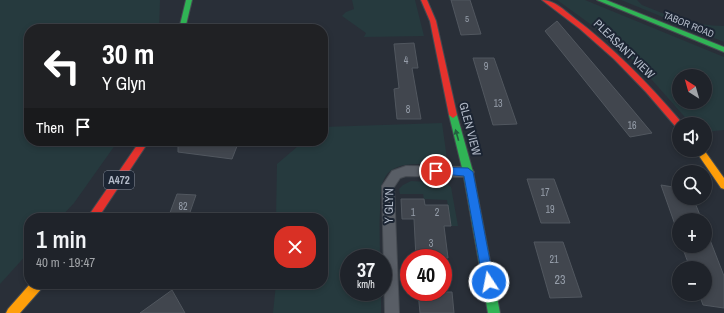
<!DOCTYPE html>
<meta charset="utf-8">
<style>
body{margin:0;font-family:"Archivo Narrow",sans-serif;background:#2c2f36;color:#f1f3f6;height:100vh;display:flex;flex-direction:column;font-size:15px;white-space:nowrap}
*{box-sizing:border-box;margin:0}
p{font-size:13px;color:#a1a4a8}
.icon{flex:none;width:22px;height:22px;fill:none;stroke:currentColor;stroke-width:2;stroke-linecap:round;stroke-linejoin:round}
.map{position:relative;flex:1;overflow:hidden}
.drawer{position:absolute;left:24px;top:213px;width:304px;height:76px;display:flex;flex-direction:column;background:#1f232a;border-radius:16px;box-shadow:0 2px 6px #0003,0 0 0 1px #3c4047}
.drawer>*{flex:none}
.top-card{position:absolute;left:24px;top:24px;width:304px;height:122px;border-radius:16px;box-shadow:0 2px 6px #0003,0 0 0 1px #3c4047;background:#202124;color:#fff;overflow:hidden}
.needle{width:26px;rotate:323deg}
.fabs{position:absolute;left:672px;top:69px;display:grid;gap:8px}
.fabs a{display:grid;place-items:center;width:40px;height:40px;border-radius:50%;background:#1f232a;box-shadow:0 2px 6px #0003,0 0 0 1px #3c4047;font-size:20px}
.speed{position:absolute;left:340px;top:249px;display:flex;gap:8px;font-size:20px;font-weight:700;text-align:center}
.speed>*{display:grid;place-content:center;width:52px;height:52px;border-radius:50%;background:#1f232a;box-shadow:0 2px 6px #0003,0 0 0 1px #3c4047;line-height:1}
.speed small{font-size:10px;font-weight:400}
.speed .limit{border:6px solid #d22;background:#fff;color:#111}
.pin{position:absolute;display:grid;place-items:center;width:34px;height:34px;color:#fff;margin:-17px;border:2px solid #fff;border-radius:50%;box-shadow:0 1px 4px #0007}
.me{position:absolute;width:44px;margin:-22px;rotate:349deg;stroke-linejoin:round;filter:drop-shadow(0 0 3px #0008)}
.turn{display:flex;align-items:center;gap:14px;height:84px;padding:0 12px;font-size:18px}
.turn .icon{width:52px;height:52px;stroke-width:2.5}
.turn b{display:block;font-size:28px;line-height:34px}
.then{display:flex;align-items:center;height:38px;padding:0 12px;background:#0003;gap:8px;font-size:15px}
.round{display:grid;place-items:center;flex:none;width:42px;height:42px;border-radius:16px;background:#2c2f36}
.head{display:flex;align-items:center;justify-content:space-between;height:68px;padding:0 12px}
h1{font-size:24px;font-weight:600;line-height:30px}
.map>svg:first-child{display:block}
.green{fill:#263a3e;fill-rule:evenodd}
.building{fill:#41464e;stroke:#51575f}
.lines{fill:none;stroke-linecap:round;stroke-linejoin:round}
.lane-casing{stroke:#454a51;stroke-width:2}
.fast-casing{stroke:#454a51;stroke-width:2}
.slow-casing{stroke:#454a51;stroke-width:2}
.jam-casing{stroke:#454a51;stroke-width:2}
.lane{fill:#595e66;fill-rule:evenodd}
.fast{fill:#30b455;fill-rule:evenodd}
.slow{fill:#ff9f0a;fill-rule:evenodd}
.jam{fill:#e5322d;fill-rule:evenodd}
.oneway{fill:#245e41}
.route{fill:#1a73e8;stroke:#114b97}
.labels{text-anchor:middle;stroke-width:4;stroke-linejoin:round;paint-order:stroke}
.far-number-label{font-size:9px;fill:#969eaa}
.far-street-label{font-size:10px;fill:#b3bbc9;stroke:#1c2533}
.number-label{font-size:10px;fill:#969eaa}
.shield{fill:#1c2533;stroke:#868e9c;stroke-width:1}
.shield-label{font-size:11px;font-weight:bold;fill:#b3bbc9}
.street-label{font-size:12px;fill:#b3bbc9;stroke:#1c2533}
.near-number-label{font-size:12px;fill:#969eaa}
</style>
<div class="map">
<svg width="724" height="313" viewBox="0 0 724 313">
<rect width="100%" height="100%" fill="#292f38"/>
<path class="green" d="M 0,0 L 160,0 L 159,29 L 29,29 L 29,141 L 118,141 L 74,203 L 60,218 L 29,218 L 29,252 L 0,284 Z
M 352,0 L 415,0 L 424,36 L 364,37 L 366,33 L 342,16 L 346,12 L 354,9 Z
M 557,0 L 585,0 L 724,57 L 724,130 L 705,132 L 705,124 L 691,124 L 644,71 L 611,39 ZM 679,76 L 705,76 L 705,102 L 679,102 Z
M 621,0 L 637,0 L 642,5 C 669,16 694,26 724,26 L 724,42 Z
M 442,123 L 447,159 C 439,167 429,165 418,164 C 382,164 380,181 380,212 C 379,227 380,243 380,258 L 349,258 L 349,292 L 381,292 L 381,313 L 273,313 L 276,284 L 323,284 L 323,218 L 276,218 L 277,164 L 304,141 L 323,141 L 323,127 Z
M 411,181 L 445,183 L 451,187 L 458,226 L 451,226 L 447,200 L 424,199 L 423,194 L 400,194 L 399,189 L 403,185 Z"/>
<path class="building" d="M 451,0 L 470,0 L 481,34 L 461,35 Z
M 557,21 L 626,102 L 652,133 L 630,137 L 545,31 Z
M 414,43 L 418,68 L 412,68 L 421,119 L 397,119 L 394,89 L 399,88 L 394,44 Z
M 473,58 L 494,58 L 517,124 L 493,125 Z
M 178,141 L 239,141 L 232,159 L 178,152 Z
M 527,179 L 554,179 L 570,223 L 541,223 Z
M 661,185 L 679,188 L 679,198 L 693,198 L 702,220 L 679,220 L 679,236 Z
M 177,194 L 196,195 L 188,218 L 168,218 Z
M 401,199 L 424,199 L 425,205 L 448,205 L 451,226 L 444,226 L 448,258 L 416,258 L 414,219 L 402,219 Z
M 705,227 L 724,276 L 724,308 L 703,305 L 699,294 L 705,294 L 705,268 L 690,268 L 683,249 L 683,246 L 705,246 Z
M 534,242 L 563,242 L 582,297 L 550,298 Z
M 172,290 L 185,313 L 140,313 Z
M 418,292 L 452,292 L 454,313 L 420,313 Z"/>
<g class="lines">
<g class="lane-casing">
<path id="lane" d="M 406,166 L 468,167 L 472,169 L 474,172 L 472,175 L 468,177 L 406,176 L 400,178 L 394,187 L 399,313 L 385,313 L 382,186 L 392,171 Z"/>
</g>
<g class="fast-casing">
<path id="fast" d="M 186,0 L 192,0 L 185,29 L 179,29 Z
M 597,0 L 606,0 L 724,47 L 724,52 Z
M 453,112 L 457,115 L 473,172 L 500,313 L 488,313 L 463,172 L 449,115 Z"/>
</g>
<g class="slow-casing">
<path id="slow" d="M 695,150 L 704,150 L 724,178 L 724,189 L 721,188 Z
M 30,284 L 44,284 L 42,288 L 20,313 L 6,313 L 8,309 Z"/>
</g>
<g class="jam-casing">
<path id="jam" d="M 421,0 L 427,0 L 436,21 L 457,115 L 453,118 L 449,115 L 430,21 Z
M 542,0 C 554,0 564,10 573,17 C 614,48 649,84 682,123 L 683,124 L 679,124 L 679,128 L 676,127 L 646,92 L 614,59 L 580,29 Z
M 140,141 L 149,141 L 98,218 L 87,218 Z"/>
</g>
<use href="#lane" class="lane"/>
<use href="#fast" class="fast"/>
<use href="#slow" class="slow"/>
<use href="#jam" class="jam"/>
</g>
<defs><path id="oneway-solid" d="M-6-.8H1V-3.2L6.5 0L1 3.2V.8H-6Z"/></defs>
<use class="oneway" href="#oneway-solid" transform="translate(457 135) rotate(-106)"/>
<path class="route" d="M 436,167 L 468,168 L 473,172 L 494,282 L 493,286 L 489,288 L 485,286 L 483,282 L 464,176 L 432,173 L 431,171 Z"/>
<g class="labels">
<g class="far-number-label">
<text x="467" y="22">5</text>
</g>
<g class="far-street-label">
<text transform="translate(689 24) rotate(22)" y="4">TABOR ROAD</text>
</g>
<g class="number-label">
<text x="406" y="64">4</text>
<text x="486" y="70">9</text>
<text x="498" y="107">13</text>
<text x="408" y="113">8</text>
<text x="632" y="129">16</text>
<text x="545" y="196">17</text>
<text x="183" y="210">82</text>
<text x="550" y="213">19</text>
<text x="413" y="216">1</text>
<text x="437" y="216">2</text>
<text x="431" y="247">3</text>
<text x="554" y="263">21</text>
</g>
<rect class="shield" x="104" y="171" width="30" height="18" rx="3"/>
<g class="shield-label">
<text x="119" y="184">A472</text>
</g>
<g class="street-label">
<text transform="translate(624 49) rotate(44)" y="4">PLEASANT VIEW</text>
<text transform="translate(470 129) rotate(75)" y="4">GLEN VIEW</text>
<text transform="translate(389 206) rotate(-89)" y="4">Y GLYN</text>
</g>
<g class="near-number-label">
<text x="560" y="284">23</text>
</g>
</g>
</svg>
<div class="fabs">
<a><svg class="needle" viewBox="-14 -14 28 28"><path d="M0-13l5 13h-10z" fill="#e53935"/><path d="M0 13l5-13h-10z" fill="#a1a4a8"/></svg></a>
<a><svg class="icon" aria-label="sound" viewBox="0 0 24 24"><path d="M4 9h4l5-4v14l-5-4H4zM17 9q2 3 0 6"/></svg></a>
<a><svg class="icon" aria-label="search" viewBox="0 0 24 24"><circle cx="10" cy="10" r="6"/><path d="M15 15l6 6"/></svg></a>
<a>+</a>
<a>−</a>
</div>
<div class="speed"><div>37<small>km/h</small></div><div class="limit">40</div></div>
<div class="pin" style="left:436px;top:171px;background:#d93025"><svg class="icon" aria-label="arrive" viewBox="0 0 24 24"><path d="M6 21V4h12l-3 4 3 4H6"/></svg></div>
<svg class="me" style="left:489px;top:282px" viewBox="-20 -20 40 40"><circle r="17" fill="#1a73e8" stroke="#fff" stroke-width="3"/><path d="M0-11L8 9 0 5-8 9z" fill="#fff"/></svg>
<div class="top-card">
<div class="turn"><svg class="icon" aria-label="left" viewBox="0 0 24 24"><path d="M17 20v-9H6M10 6l-5 5 5 5"/></svg><div><b>30 m</b>Y Glyn</div></div>
<div class="then">Then<svg class="icon" aria-label="arrive" viewBox="0 0 24 24"><path d="M6 21V4h12l-3 4 3 4H6"/></svg></div>
</div>
<section class="drawer">
<div class="head"><div><h1>1 min</h1><p>40 m · 19:47</p></div><a class="round" style="background:#d93025;color:#fff"><svg class="icon" aria-label="close" viewBox="0 0 24 24"><path d="M6 6l12 12M18 6L6 18"/></svg></a></div>
</section>
</div>
